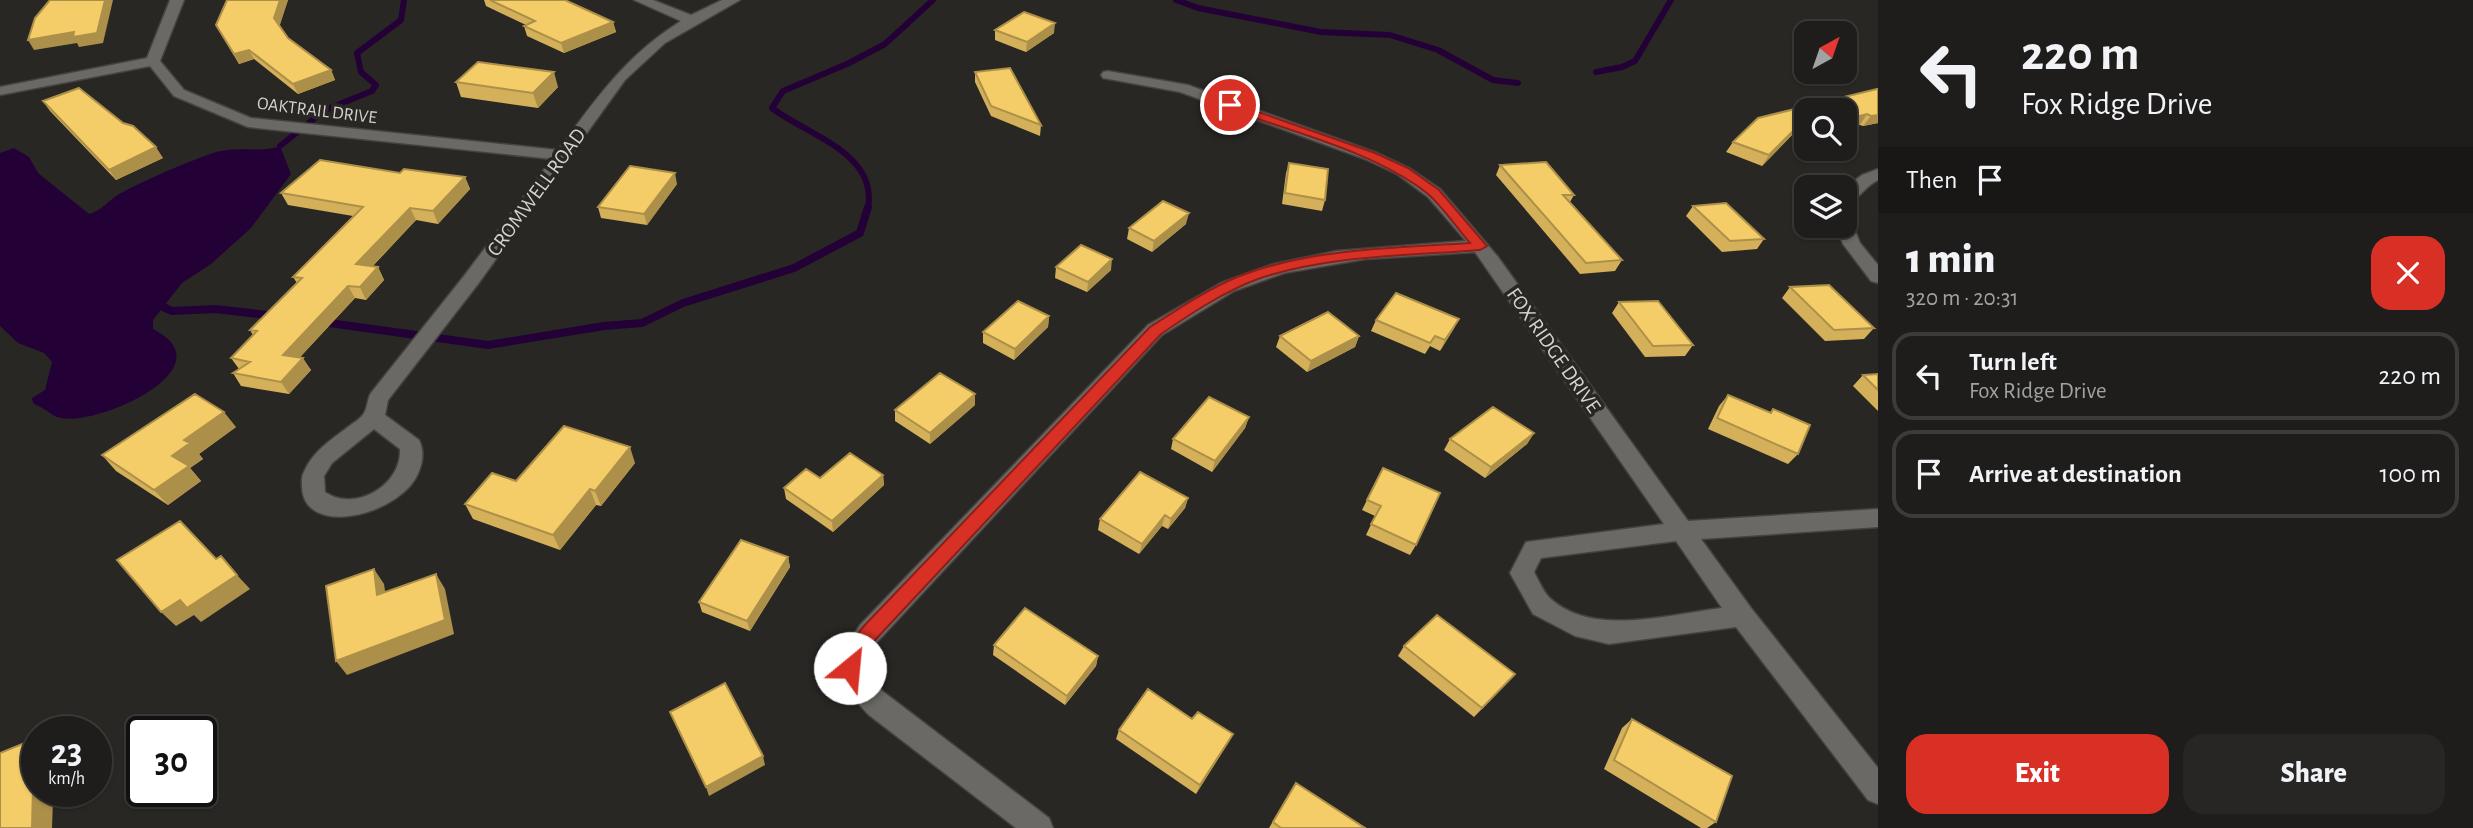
<!DOCTYPE html>
<meta charset="utf-8">
<style>
body{margin:0;font-family:"Alegreya Sans",sans-serif;background:#272624;color:#f1f3f6;height:100vh;display:flex;flex-direction:column;font-size:26px;white-space:nowrap}
*{box-sizing:border-box;margin:0}
p{font-size:23px;color:#a1a2a3}
.icon{flex:none;width:38px;height:38px;fill:none;stroke:currentColor;stroke-width:2;stroke-linecap:round;stroke-linejoin:round}
.map{position:relative;flex:1;overflow:hidden}
.sheet{display:flex;flex-direction:column;background:#1f1d1b;width:595px}
.sheet>*{flex:none}
.guide{background:#1f1d1b;color:#f1f3f6;overflow:hidden}
.needle{width:46px;rotate:40deg}
.controls{position:absolute;left:1794px;top:21px;display:grid;gap:14px}
.controls a{display:grid;place-items:center;width:63px;height:63px;border-radius:14px;background:#1f1d1b;box-shadow:0 2px 5px #0004,0 0 0 2px #3c3b3a;font-size:35px}
.speed{position:absolute;left:21px;top:716px;display:flex;gap:14px;font-size:35px;font-weight:700;text-align:center}
.speed>*{display:grid;place-content:center;width:91px;height:91px;border-radius:50%;background:#1f1d1b;box-shadow:0 2px 5px #0004,0 0 0 2px #3c3b3a;line-height:1}
.speed small{font-size:18px;font-weight:400}
.speed .limit{border:4px solid #111;border-radius:10px;background:#fff;color:#111}
.pin{position:absolute;display:grid;place-items:center;width:60px;height:60px;color:#fff;margin:-30px;border:4px solid #fff;border-radius:50%;box-shadow:0 2px 7px #0007}
.me{position:absolute;width:77px;margin:-38px;rotate:28deg;stroke-linejoin:round;filter:drop-shadow(0 0 5px #0008)}
.turn{display:flex;align-items:center;gap:24px;height:147px;padding:0 28px;font-size:32px}
.turn .icon{width:91px;height:91px;stroke-width:2.5}
.turn b{display:block;font-size:49px;line-height:60px}
.then{display:flex;align-items:center;height:66px;padding:0 28px;background:#0003;gap:14px;font-size:26px}
.round{display:grid;place-items:center;flex:none;width:74px;height:74px;border-radius:21px;background:#272624}
.summary{display:flex;align-items:center;justify-content:space-between;height:119px;padding:0 28px}
h1{font-size:42px;font-weight:800;line-height:52px}
.action{display:flex;gap:14px;margin-top:auto;padding:14px 28px}
.action a{flex:1;height:80px;border-radius:21px;background:#d93025;color:#fff;font-size:28px;font-weight:800;line-height:80px;text-align:center}
.action a+a{background:#272624;color:#f1f3f6}
ul{padding:0;list-style:none}
li{display:flex;align-items:center;gap:21px;height:88px;margin:0 14px 10px;padding:0 14px;border:4px solid #3c3b3a;border-radius:21px}
li div{flex:1}
li b{display:block;font-size:26px}
li em{font-style:normal}
main{display:flex;flex:1;min-height:0}
.map>svg:first-child{display:block}
.water{fill:#230036}
.lines{fill:none;stroke-linecap:round;stroke-linejoin:round}
.stream-far1{stroke:#230036;stroke-width:6}
.stream{stroke:#230036;stroke-width:8}
.street-casing{stroke:#444340;stroke-width:3}
.street{fill:#6a6965;fill-rule:evenodd}
.wall{fill:#d3b059}
.shaded-wall{fill:#ac9049}
.building{fill:#f5cd68;stroke:#ac9049;stroke-width:2}
.route{fill:#d93025;stroke:#8d1f18;stroke-width:2}
.labels{text-anchor:middle;stroke-width:7;stroke-linejoin:round;paint-order:stroke}
.far-street-label{font-size:18px;fill:#d4d3d1;stroke:#292724}
.street-label{font-size:21px;fill:#d4d3d1;stroke:#292724}
</style>
<main>
<div class="map">
<svg width="1878" height="828" viewBox="0 0 1878 828">
<rect width="100%" height="100%" fill="#292724"/>
<path class="water" d="M 280,146 L 291,174 L 251,228 L 211,264 L 182,283 L 153,320 L 153,329 C 229,367 100,426 61,418 C 53,417 49,411 42,408 C 36,404 33,406 32,398 L 45,390 L 52,362 L 44,353 L 18,343 L 0,326 L 0,153 L 14,148 L 29,157 L 38,173 L 89,214 C 101,211 108,201 119,194 C 147,179 180,165 210,154 C 236,144 259,154 280,146 Z"/>
<g class="lines">
<path class="stream-far1" d="M 1176,0 L 1198,8 L 1321,32 L 1390,35 L 1438,50 L 1493,80 L 1518,83
M 1596,72 L 1622,67 L 1635,61 L 1671,0
M 280,146 L 325,110 L 372,91 L 376,85 L 361,72 L 357,53 L 401,20 L 404,0
M 868,208 C 878,153 807,135 772,108 L 783,91 L 847,64 L 885,44 L 933,0"/>
<path class="stream" d="M 161,306 L 172,311 L 215,309 L 277,316
M 322,322 L 488,345 L 604,326 L 642,323 L 683,303 L 794,268 L 860,233 L 868,207"/>
<g class="street-casing">
<path id="street" d="M 170,0 L 184,0 L 160,61 L 184,90 L 251,118 L 558,150 C 597,98 625,56 681,21 L 634,0 L 653,0 L 691,15 L 722,0 L 740,0 L 665,43 L 625,80 L 478,284 L 388,400 L 385,415 L 419,440 C 424,450 423,461 419,471 C 404,514 304,540 302,487 C 302,482 301,477 304,472 C 313,451 331,440 348,427 C 353,423 362,418 364,413 C 368,407 367,399 371,393 L 464,276 L 552,159 L 248,127 L 174,96 L 150,66 L 0,95 L 0,87 L 147,58 ZM 374,429 L 400,449 C 402,485 355,513 325,492 L 324,476 L 332,463 Z
M 1108,71 L 1188,85 L 1377,153 L 1409,168 L 1440,189 L 1498,257 L 1688,521 L 1878,509 L 1878,527 L 1701,539 L 1751,608 L 1878,768 L 1878,804 L 1868,800 L 1736,627 L 1609,644 L 1575,636 L 1533,614 L 1510,573 L 1526,542 L 1664,524 L 1475,252 L 1365,259 L 1284,273 L 1234,291 L 1162,335 L 878,641 C 865,661 860,667 877,687 L 1049,818 L 1053,828 L 1016,828 L 869,715 C 835,680 833,665 860,625 L 1148,325 L 1221,283 L 1274,264 L 1337,251 L 1466,241 L 1428,197 L 1397,174 L 1365,159 L 1180,92 L 1103,78 L 1101,75 L 1103,72 ZM 1676,541 L 1722,608 C 1671,614 1595,637 1552,600 C 1544,594 1539,581 1534,572 L 1541,558 Z
M 1878,169 L 1878,180 C 1865,186 1857,202 1844,206 L 1845,188 L 1862,175 Z
M 1844,217 L 1850,218 L 1860,243 L 1878,265 L 1878,283 L 1871,281 L 1843,244 L 1837,226 L 1844,226 Z"/>
</g>
<use href="#street" class="street"/>
</g>
<path class="wall" d="M 227,0 L 288,0 L 279,26 L 288,38 L 331,70 L 335,80 L 298,94 L 254,59 L 239,64 L 216,25 Z
M 484,0 L 565,0 L 613,22 L 616,32 L 564,53 L 527,36 L 524,26 L 526,25 L 486,6 Z
M 995,30 L 1054,33 L 1026,52 L 995,40 Z
M 975,72 L 1041,125 L 1040,136 L 991,116 L 975,82 Z
M 456,82 L 558,87 L 538,108 L 461,97 Z
M 1877,89 L 1878,89 L 1878,123 L 1863,126 L 1860,125 L 1844,129 L 1844,110 L 1806,110 L 1806,139 L 1804,139 L 1794,133 L 1762,166 L 1726,152 L 1733,142 L 1758,118 Z
M 43,101 L 163,158 L 116,180 L 50,111 Z
M 1289,163 L 1325,200 L 1322,211 L 1282,204 L 1286,173 Z
M 1500,165 L 1574,195 L 1570,202 L 1622,260 L 1615,271 L 1580,274 L 1496,175 Z
M 400,173 L 465,177 L 470,189 L 438,224 L 416,220 L 372,267 L 378,267 L 384,280 L 366,300 L 355,298 L 300,357 L 311,370 L 289,394 L 241,386 L 233,373 L 239,369 L 231,358 L 253,335 L 250,330 L 297,283 L 293,277 L 353,216 L 288,205 L 281,193 Z
M 677,184 L 647,225 L 601,218 L 598,207 Z
M 1693,206 L 1764,239 L 1757,249 L 1722,252 L 1686,216 Z
M 1186,224 L 1152,252 L 1127,239 L 1129,228 Z
M 1056,267 L 1111,270 L 1087,292 L 1055,278 Z
M 1790,287 L 1874,328 L 1864,339 L 1825,341 L 1782,298 Z
M 1619,302 L 1693,345 L 1685,356 L 1645,357 L 1612,313 Z
M 1049,316 L 1048,327 L 1014,360 L 983,343 L 983,332 Z
M 1459,319 L 1453,330 L 1440,351 L 1430,346 L 1425,354 L 1371,331 L 1376,320 Z
M 1280,336 L 1359,336 L 1355,347 L 1307,372 L 1276,347 Z
M 1878,374 L 1878,411 L 1853,386 L 1863,375 Z
M 1728,395 L 1770,413 L 1773,409 L 1798,454 L 1788,464 L 1708,429 L 1719,406 Z
M 975,405 L 930,444 L 895,421 L 895,410 Z
M 1249,417 L 1245,428 L 1212,472 L 1171,449 L 1173,439 Z
M 236,427 L 199,454 L 203,459 L 190,468 L 201,481 L 168,505 L 116,471 L 102,455 Z
M 1534,433 L 1527,444 L 1485,478 L 1444,450 L 1450,439 Z
M 635,463 L 601,506 L 596,505 L 560,550 L 473,519 L 465,504 L 516,481 Z
M 1383,468 L 1416,545 L 1410,555 L 1366,535 L 1375,516 L 1362,510 Z
M 883,475 L 884,485 L 833,532 L 786,499 L 784,488 L 820,478 Z
M 1188,498 L 1185,508 L 1168,529 L 1162,526 L 1139,554 L 1098,530 L 1100,519 Z
M 788,557 L 790,567 L 750,631 L 702,612 L 699,602 Z
M 994,645 L 1098,656 L 1096,666 L 1065,705 L 993,655 Z
M 1404,646 L 1507,683 L 1474,717 L 1398,656 Z
M 1192,719 L 1233,734 L 1228,743 L 1196,794 L 1116,739 L 1119,730 Z
M 1632,719 L 1716,822 L 1707,828 L 1701,828 L 1604,769 L 1622,728 Z
M 1296,783 L 1365,828 L 1269,828 Z"/>
<path class="shaded-wall" d="M 105,0 L 113,0 L 103,43 L 79,47 L 77,43 L 34,50 L 28,40 Z
M 280,0 L 288,0 L 279,28 L 274,18 Z
M 613,22 L 616,32 L 564,53 L 561,43 Z
M 1055,23 L 1054,33 L 1026,52 L 1027,42 Z
M 249,50 L 254,59 L 239,64 L 234,54 Z
M 331,70 L 335,80 L 298,94 L 293,84 Z
M 554,72 L 558,87 L 538,108 L 533,93 Z
M 1867,114 L 1860,125 L 1844,129 L 1844,120 Z
M 1878,115 L 1878,123 L 1863,126 L 1871,116 Z
M 1801,123 L 1794,133 L 1762,166 L 1769,155 Z
M 156,147 L 163,158 L 116,180 L 109,170 Z
M 675,173 L 677,184 L 647,225 L 644,214 Z
M 465,177 L 470,189 L 438,224 L 433,211 Z
M 410,208 L 416,220 L 362,277 L 356,264 Z
M 1189,213 L 1186,224 L 1152,252 L 1154,241 Z
M 1112,259 L 1111,270 L 1087,292 L 1088,282 Z
M 378,267 L 384,280 L 366,300 L 360,287 Z
M 348,286 L 355,298 L 291,367 L 283,355 Z
M 1049,316 L 1048,327 L 1014,360 L 1015,349 Z
M 1459,319 L 1453,330 L 1440,351 L 1445,340 Z
M 1359,336 L 1355,347 L 1307,372 L 1311,361 Z
M 303,358 L 311,370 L 289,394 L 281,382 Z
M 975,394 L 975,405 L 930,444 L 930,433 Z
M 224,412 L 236,427 L 199,454 L 203,459 L 190,468 L 201,481 L 168,505 L 154,490 L 172,456 L 184,440 Z
M 1249,417 L 1245,428 L 1212,472 L 1215,461 Z
M 1534,433 L 1527,444 L 1485,478 L 1491,467 Z
M 630,447 L 635,463 L 601,506 L 595,491 Z
M 883,475 L 884,485 L 833,532 L 832,521 Z
M 590,489 L 596,505 L 560,550 L 553,535 Z
M 1188,498 L 1185,508 L 1168,529 L 1171,519 Z
M 1165,515 L 1162,526 L 1139,554 L 1142,544 Z
M 788,557 L 790,567 L 750,631 L 747,621 Z
M 374,569 L 384,584 L 388,610 L 377,595 Z
M 436,574 L 445,589 L 454,634 L 347,675 L 336,661 Z
M 237,575 L 250,589 L 201,622 L 194,615 L 176,626 L 161,612 L 180,600 Z
M 1098,656 L 1096,666 L 1065,705 L 1067,696 Z
M 1515,674 L 1507,683 L 1474,717 L 1482,708 Z
M 1233,734 L 1228,743 L 1196,794 L 1200,785 Z
M 763,756 L 765,765 L 709,796 L 706,787 Z
M 37,786 L 37,791 L 71,791 L 71,792 L 53,800 L 52,828 L 32,828 L 33,787 Z"/>
<path class="building" d="M 50,0 L 105,0 L 97,33 L 73,37 L 74,32 L 28,40 L 35,18 Z
M 227,0 L 280,0 L 274,18 L 288,38 L 331,70 L 293,84 L 249,50 L 234,54 L 216,25 Z
M 490,0 L 565,0 L 613,22 L 561,43 L 524,26 L 535,21 Z
M 1024,12 L 1055,23 L 1027,42 L 995,30 Z
M 478,62 L 554,72 L 533,93 L 456,82 Z
M 1010,68 L 1041,125 L 991,106 L 975,72 Z
M 79,88 L 123,123 L 133,126 L 156,147 L 109,170 L 43,101 Z
M 1877,89 L 1878,89 L 1878,115 L 1871,116 L 1867,114 L 1844,120 L 1844,110 L 1806,110 L 1806,126 L 1801,123 L 1769,155 L 1733,142 L 1758,118 Z
M 320,160 L 400,173 L 404,169 L 465,177 L 433,211 L 410,208 L 356,264 L 378,267 L 360,287 L 348,286 L 283,355 L 303,358 L 281,382 L 233,373 L 250,362 L 231,358 L 257,331 L 250,330 L 302,278 L 293,277 L 363,207 L 281,193 Z
M 1546,162 L 1574,195 L 1563,195 L 1622,260 L 1586,263 L 1500,165 Z
M 1289,163 L 1328,169 L 1325,200 L 1285,193 Z
M 630,166 L 675,173 L 644,214 L 598,207 Z
M 1163,201 L 1189,213 L 1154,241 L 1129,228 Z
M 1726,203 L 1764,239 L 1730,241 L 1693,206 Z
M 1081,245 L 1112,259 L 1088,282 L 1056,267 Z
M 1829,285 L 1874,328 L 1834,330 L 1790,287 Z
M 1396,293 L 1459,319 L 1445,340 L 1435,336 L 1430,343 L 1376,320 Z
M 1018,301 L 1049,316 L 1015,349 L 983,332 Z
M 1658,301 L 1693,345 L 1653,346 L 1619,302 Z
M 1328,312 L 1359,336 L 1311,361 L 1280,336 Z
M 940,373 L 975,394 L 930,433 L 895,410 Z
M 1878,374 L 1878,390 L 1863,375 Z
M 195,394 L 224,412 L 184,440 L 190,443 L 172,456 L 189,466 L 154,490 L 102,455 Z
M 1728,395 L 1771,413 L 1773,409 L 1810,425 L 1798,454 L 1717,418 Z
M 1209,397 L 1249,417 L 1215,461 L 1173,439 Z
M 1493,407 L 1534,433 L 1491,467 L 1450,439 Z
M 564,426 L 630,447 L 595,491 L 590,489 L 553,535 L 465,504 L 492,473 L 516,481 Z
M 850,453 L 883,475 L 832,521 L 784,488 L 806,469 L 820,478 Z
M 1383,468 L 1440,493 L 1416,545 L 1371,524 L 1381,506 L 1367,500 Z
M 1140,472 L 1188,498 L 1171,519 L 1165,515 L 1142,544 L 1100,519 Z
M 180,521 L 216,559 L 221,556 L 237,575 L 187,608 L 180,600 L 161,612 L 117,560 Z
M 741,540 L 788,557 L 747,621 L 699,602 Z
M 374,569 L 377,595 L 436,574 L 445,620 L 336,661 L 326,586 Z
M 1025,608 L 1098,656 L 1067,696 L 994,645 Z
M 1437,615 L 1515,674 L 1482,708 L 1404,646 Z
M 725,683 L 763,756 L 706,787 L 670,712 Z
M 1148,689 L 1192,719 L 1198,712 L 1233,734 L 1200,785 L 1119,730 Z
M 1632,719 L 1732,776 L 1716,822 L 1614,760 Z
M 37,738 L 37,786 L 33,787 L 32,828 L 0,828 L 0,753 Z
M 1296,783 L 1365,828 L 1281,828 L 1273,822 Z"/>
<path class="route" d="M 1230,102 L 1375,153 L 1408,168 L 1439,190 L 1487,246 L 1480,250 C 1407,256 1328,255 1258,279 C 1223,292 1192,313 1161,334 L 876,639 L 862,659 L 857,674 L 850,677 L 843,674 L 840,668 L 847,649 L 863,627 L 1150,327 C 1182,307 1213,285 1248,273 C 1319,248 1396,248 1470,243 C 1456,227 1443,207 1428,194 C 1376,152 1289,131 1226,108 L 1226,103 Z"/>
<g class="labels">
<g class="far-street-label">
<text transform="translate(317 110) rotate(7)" y="6">OAKTRAIL DRIVE</text>
</g>
<g class="street-label">
<text transform="translate(536 192) rotate(-54)" y="7">CROMWELL ROAD</text>
<text transform="translate(1554 350) rotate(55)" y="7">FOX RIDGE DRIVE</text>
</g>
</g>
</svg>
<div class="controls">
<a><svg class="needle" viewBox="-14 -14 28 28"><path d="M0-13l5 13h-10z" fill="#e53935"/><path d="M0 13l5-13h-10z" fill="#a1a2a3"/></svg></a>
<a><svg class="icon" aria-label="search" viewBox="0 0 24 24"><circle cx="10" cy="10" r="6"/><path d="M15 15l6 6"/></svg></a>
<a><svg class="icon" aria-label="layers" viewBox="0 0 24 24"><path d="M12 4l9 5-9 5-9-5zM3 14l9 5 9-5"/></svg></a>
</div>
<div class="speed"><div>23<small>km/h</small></div><div class="limit">30</div></div>
<div class="pin" style="left:1230px;top:105px;background:#d93025"><svg class="icon" aria-label="arrive" viewBox="0 0 24 24"><path d="M6 21V4h12l-3 4 3 4H6"/></svg></div>
<svg class="me" style="left:850px;top:668px" viewBox="-20 -20 40 40"><circle r="19" fill="#fff"/><path d="M0-13L10 11 0 6-10 11z" fill="#d93025"/></svg>
</div>
<section class="sheet">
<div class="guide">
<div class="turn"><svg class="icon" aria-label="left" viewBox="0 0 24 24"><path d="M17 20v-9H6M10 6l-5 5 5 5"/></svg><div><b>220 m</b>Fox Ridge Drive</div></div>
<div class="then">Then<svg class="icon" aria-label="arrive" viewBox="0 0 24 24"><path d="M6 21V4h12l-3 4 3 4H6"/></svg></div>
</div>
<div class="summary"><div><h1>1 min</h1><p>320 m · 20:31</p></div><a class="round" style="background:#d93025;color:#fff"><svg class="icon" aria-label="close" viewBox="0 0 24 24"><path d="M6 6l12 12M18 6L6 18"/></svg></a></div>
<ul>
<li><svg class="icon" aria-label="left" viewBox="0 0 24 24"><path d="M17 20v-9H6M10 6l-5 5 5 5"/></svg><div><b>Turn left</b><p>Fox Ridge Drive</p></div><em>220 m</em></li>
<li><svg class="icon" aria-label="arrive" viewBox="0 0 24 24"><path d="M6 21V4h12l-3 4 3 4H6"/></svg><div><b>Arrive at destination</b></div><em>100 m</em></li>
</ul>
<div class="action"><a>Exit</a><a>Share</a></div>
</section>
</main>
